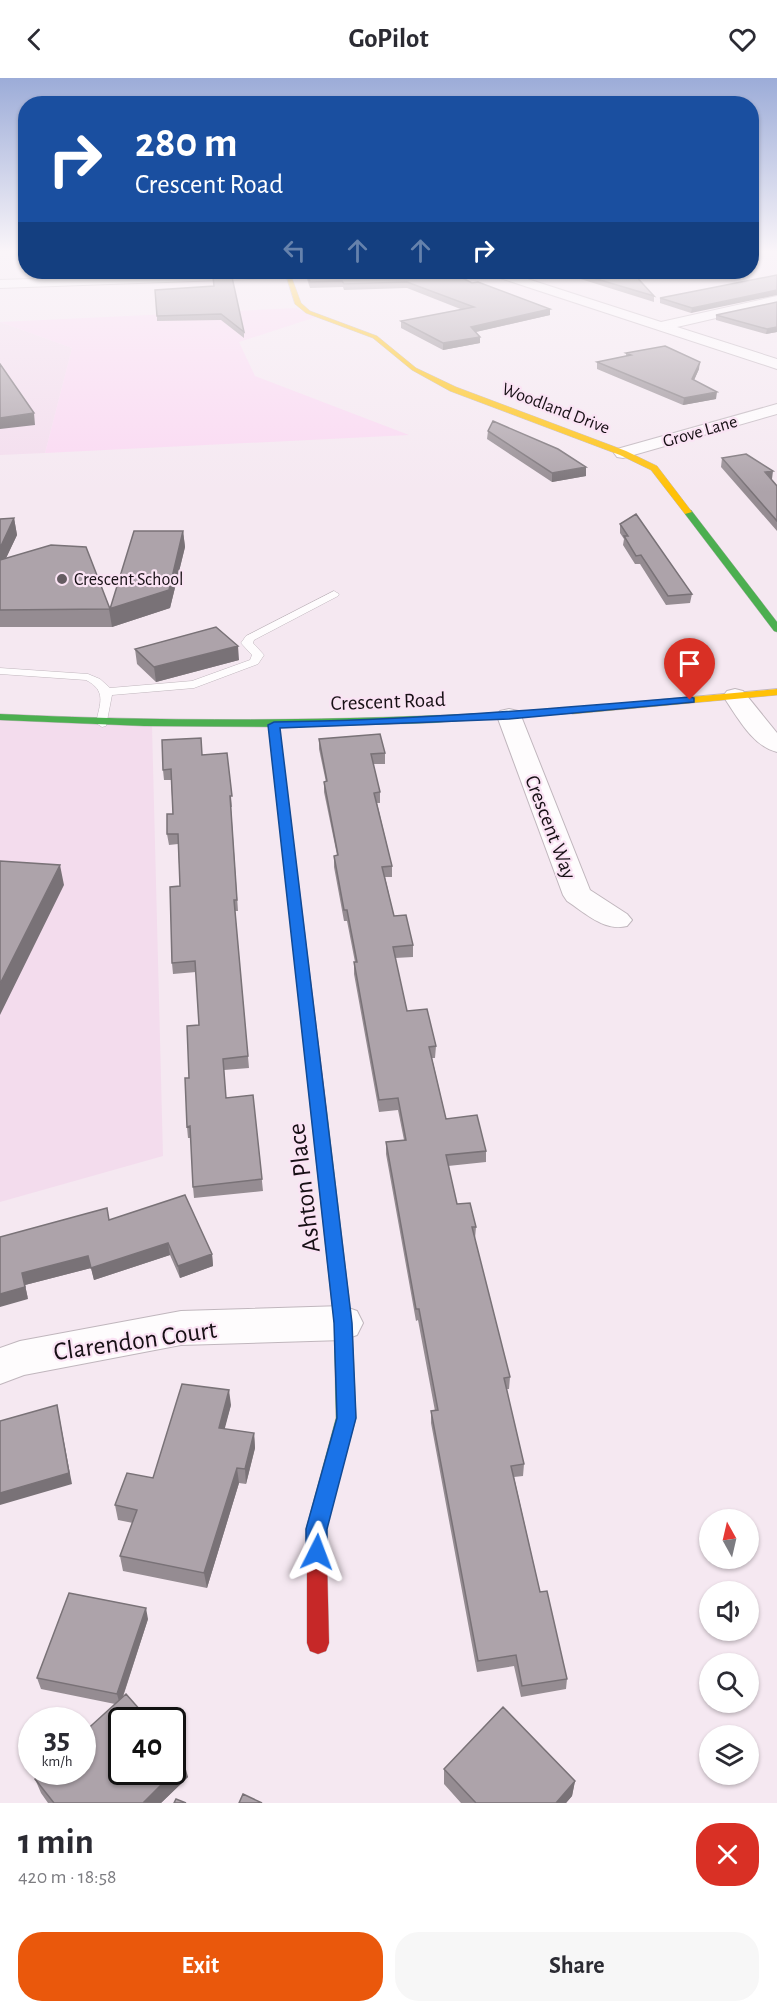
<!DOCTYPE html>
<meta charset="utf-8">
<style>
body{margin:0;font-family:"Alegreya Sans",sans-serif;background:#f7f7f7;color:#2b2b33;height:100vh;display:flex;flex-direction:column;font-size:22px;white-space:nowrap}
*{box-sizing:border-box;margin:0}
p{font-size:20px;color:#7c7c81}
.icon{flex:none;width:33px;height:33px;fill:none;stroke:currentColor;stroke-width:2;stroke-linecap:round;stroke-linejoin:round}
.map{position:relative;height:1725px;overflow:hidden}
.details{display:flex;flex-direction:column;background:#fff;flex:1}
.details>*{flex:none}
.guide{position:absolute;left:18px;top:18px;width:741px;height:183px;border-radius:24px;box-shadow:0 2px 4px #0004;background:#1a4fa0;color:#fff;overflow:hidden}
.needle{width:39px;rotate:352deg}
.fabs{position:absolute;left:699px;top:1431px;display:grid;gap:12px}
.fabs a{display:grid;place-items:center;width:60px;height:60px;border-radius:50%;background:#fff;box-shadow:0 2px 4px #0004;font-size:30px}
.speed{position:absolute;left:18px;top:1629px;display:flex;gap:12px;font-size:30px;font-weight:700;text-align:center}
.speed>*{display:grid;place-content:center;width:78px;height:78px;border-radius:50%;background:#fff;box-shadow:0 2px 4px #0004;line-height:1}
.speed small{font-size:15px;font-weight:400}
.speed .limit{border:3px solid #111;border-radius:9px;background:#fff;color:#111}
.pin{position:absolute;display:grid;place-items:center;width:51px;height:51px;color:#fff;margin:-62px -26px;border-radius:50% 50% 50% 0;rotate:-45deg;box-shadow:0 0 6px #0007}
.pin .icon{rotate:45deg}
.me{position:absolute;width:66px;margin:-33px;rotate:3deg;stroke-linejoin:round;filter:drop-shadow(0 0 4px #0008)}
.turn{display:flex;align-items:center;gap:21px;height:126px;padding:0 18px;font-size:27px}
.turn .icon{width:78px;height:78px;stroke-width:2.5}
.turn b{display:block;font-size:42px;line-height:51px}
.lanes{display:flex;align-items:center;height:57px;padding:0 18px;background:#0003;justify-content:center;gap:30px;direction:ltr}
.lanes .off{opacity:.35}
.round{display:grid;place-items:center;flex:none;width:63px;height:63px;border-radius:24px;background:#f7f7f7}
.summary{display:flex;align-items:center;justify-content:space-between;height:102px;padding:0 18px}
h1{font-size:36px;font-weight:600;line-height:45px}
.button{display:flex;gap:12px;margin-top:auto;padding:12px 18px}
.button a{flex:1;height:69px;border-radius:24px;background:#ea580c;color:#fff;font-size:24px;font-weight:600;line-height:69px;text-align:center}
.button a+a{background:#f7f7f7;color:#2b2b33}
header{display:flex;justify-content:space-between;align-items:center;height:78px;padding:0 18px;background:#fff;font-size:27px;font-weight:600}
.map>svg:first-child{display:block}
.built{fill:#f3dced}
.green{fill:#fad8f2}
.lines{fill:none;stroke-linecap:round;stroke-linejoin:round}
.lane-casing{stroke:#c0b6bd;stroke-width:1}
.street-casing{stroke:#c0b6bd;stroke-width:2}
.fast-casing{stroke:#c0b6bd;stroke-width:1}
.slow-casing{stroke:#c0b6bd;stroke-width:1}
.jam-casing{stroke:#c0b6bd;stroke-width:1}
.lane{fill:#fefcfd;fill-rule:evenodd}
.street{fill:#fefcfd;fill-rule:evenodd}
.fast{fill:#4caf50;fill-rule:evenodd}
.slow{fill:#ffc107;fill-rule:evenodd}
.jam{fill:#c62828;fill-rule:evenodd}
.wall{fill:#958c92}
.shaded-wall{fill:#797277}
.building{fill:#ada3aa;stroke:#797277;stroke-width:1.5}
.route{fill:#1a73e8;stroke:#114b97;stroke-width:1.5}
.poi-dot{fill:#655c62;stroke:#fae3f4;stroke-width:2}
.labels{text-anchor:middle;stroke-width:4.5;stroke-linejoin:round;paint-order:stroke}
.far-street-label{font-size:18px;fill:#171015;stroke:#fae3f4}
.far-poi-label{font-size:18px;fill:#171015;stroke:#fae3f4;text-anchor:start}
.street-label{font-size:21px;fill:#171015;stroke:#fae3f4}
.near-street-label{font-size:26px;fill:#171015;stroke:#fae3f4}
</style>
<header><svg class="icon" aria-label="back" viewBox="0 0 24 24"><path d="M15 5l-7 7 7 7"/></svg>GoPilot<svg class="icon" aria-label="heart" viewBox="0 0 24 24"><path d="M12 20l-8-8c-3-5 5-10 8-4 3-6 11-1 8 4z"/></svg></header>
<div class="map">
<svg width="777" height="1725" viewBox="0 0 777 1725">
<rect width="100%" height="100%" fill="#f5e8f1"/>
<path class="built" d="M 0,244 L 72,270 L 45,375 L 0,377 Z
M 0,637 L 152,648 L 163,1078 L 0,1124 Z"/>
<path class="green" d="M 296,230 L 316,239 L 239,264 L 255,298 L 409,357 L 45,375 L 72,270 L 0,244 Z"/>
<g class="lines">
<g class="lane-casing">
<path id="lane" d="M 334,513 L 339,516 L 338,518 L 254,562 L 253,565 L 264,577 L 258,586 L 194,610 L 112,617 L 106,648 L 102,649 L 96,645 C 100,625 107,613 86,602 L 0,596 L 0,590 L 88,596 L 100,601 L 110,610 L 192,603 L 250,582 L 252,577 L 241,565 L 246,558 Z"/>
</g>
<g class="street-casing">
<path id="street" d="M 237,194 L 334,194 L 328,198 L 0,210 L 0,202 Z
M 489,194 L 506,194 L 661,244 L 777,218 L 777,226 L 677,249 L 777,281 L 777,291 L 491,197 Z
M 777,326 L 777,336 L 623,380 L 617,379 L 614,375 L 617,371 Z
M 735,611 L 743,613 L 777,655 L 777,674 C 752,668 737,638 723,618 L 727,613 Z
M 509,631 L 518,633 L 521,638 L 590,812 L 627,836 L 632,842 L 627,848 C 605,854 585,835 567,823 L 563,817 L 497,638 L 500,633 Z
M 343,1228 L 357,1233 L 363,1245 L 357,1257 L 343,1262 L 181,1267 L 24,1297 L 0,1306 L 0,1270 L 20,1263 L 181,1233 Z"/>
</g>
<g class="fast-casing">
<path id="fast" d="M 685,432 L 691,432 L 777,544 L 777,554 L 774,553 L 685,436 Z
M 572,630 L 577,633 L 576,635 L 429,645 L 286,649 L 144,648 L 0,642 L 0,636 C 191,645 381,643 572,630 Z
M 319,1029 L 324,1031 L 327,1035 L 352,1245 L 356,1340 L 326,1451 L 327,1482 L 324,1489 L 317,1492 L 310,1489 L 307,1482 L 306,1451 L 336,1340 L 334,1245 L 311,1035 L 314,1031 Z"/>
</g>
<g class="slow-casing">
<path id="slow" d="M 285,194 L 290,195 L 301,225 L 310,233 L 377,258 L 416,290 L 456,309 L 626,373 L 657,388 L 692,434 L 685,436 L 651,392 L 620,377 L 450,313 L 412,292 L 373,260 L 306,235 L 295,226 Z
M 777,611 L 777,617 L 572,636 L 567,633 L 572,630 Z"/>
</g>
<g class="jam-casing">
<path id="jam" d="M 274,644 L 279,647 L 327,1035 L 324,1039 L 314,1039 L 311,1035 L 269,647 Z
M 317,1472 L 324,1475 L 327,1482 L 329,1565 L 326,1573 L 318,1576 L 310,1573 L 307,1565 L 307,1482 L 310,1475 Z"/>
</g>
<use href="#lane" class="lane"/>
<use href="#street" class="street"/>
<use href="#fast" class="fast"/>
<use href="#slow" class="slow"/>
<use href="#jam" class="jam"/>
</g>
<path class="wall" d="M 328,194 L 472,205 L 550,231 L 550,237 L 476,254 L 480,265 L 443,272 L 401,250 L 401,243 L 463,232 L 407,210 L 344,212 L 343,209 L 310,210 L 307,201 L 307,195 Z
M 561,194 L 632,194 L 654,218 L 654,224 L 571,198 Z
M 777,197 L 691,235 L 660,225 L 660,220 Z
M 213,199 L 244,254 L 244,260 L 221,242 L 157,243 L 157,238 L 214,208 Z
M 777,224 L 777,254 L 766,256 L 716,242 L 716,237 Z
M 626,275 L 699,291 L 694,302 L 716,321 L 683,327 L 597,291 L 597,284 L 626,278 Z
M 488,353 L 586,398 L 552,404 L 487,361 Z
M 722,380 L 772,401 L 771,401 L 777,408 L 777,453 L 721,389 Z
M 14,440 L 17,457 L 6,480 L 110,531 L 183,453 L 185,469 L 170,530 L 112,549 L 0,549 L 0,441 Z
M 620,446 L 692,516 L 690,525 L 666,527 L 640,486 L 635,486 L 623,467 L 624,461 L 620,455 Z
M 135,571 L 239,582 L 156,604 L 137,586 Z
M 319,661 L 385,675 L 385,686 L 373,686 L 380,714 L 380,725 L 377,725 L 392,788 L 392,799 L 385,799 L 394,838 L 413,867 L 413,879 L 395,880 L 407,933 L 436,968 L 435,980 L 432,980 L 446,1041 L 486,1073 L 486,1084 L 448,1088 L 457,1126 L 476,1149 L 475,1161 L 510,1299 L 509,1311 L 506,1311 L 524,1386 L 523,1398 L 514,1399 L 540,1514 L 567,1601 L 566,1611 L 521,1619 L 514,1588 L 477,1594 L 431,1345 L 431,1333 L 435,1333 L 418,1242 L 416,1243 L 386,1076 L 386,1064 L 404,1062 L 398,1032 L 379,1034 L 354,896 L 354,884 L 355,884 L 347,843 L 344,843 L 334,789 L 334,778 L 337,777 L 324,714 L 324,704 L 326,704 L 319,671 Z
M 227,675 L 232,729 L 231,729 L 238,833 L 235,833 L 249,990 L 224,992 L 226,1020 L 253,1017 L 263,1113 L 194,1120 L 193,1109 L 191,1060 L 188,1060 L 187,1049 L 189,1000 L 199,947 L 196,894 L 173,896 L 172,885 L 180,808 L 178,766 L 169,767 L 167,756 L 173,736 L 171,702 L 164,702 L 163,692 L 203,677 Z
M 109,1142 L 212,1176 L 213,1188 L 180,1200 L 170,1177 L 94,1202 L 91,1190 L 25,1207 L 28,1221 L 0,1159 Z
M 231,1327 L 224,1351 L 254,1355 L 255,1370 L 246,1406 L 239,1405 L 207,1510 L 123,1493 L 120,1478 L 133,1445 L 118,1442 L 115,1427 L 153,1400 Z
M 148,1541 L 123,1619 L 188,1699 L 161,1725 L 48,1725 L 41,1715 L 35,1701 L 115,1626 L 41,1611 L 37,1600 Z
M 444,1691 L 575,1703 L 572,1718 L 566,1725 L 461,1725 L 444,1706 Z"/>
<path class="shaded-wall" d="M 777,212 L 777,217 L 691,235 L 692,230 Z
M 550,231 L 550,237 L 471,255 L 471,249 Z
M 777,249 L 777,254 L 766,256 L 767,251 Z
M 480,259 L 480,265 L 443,272 L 443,265 Z
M 700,284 L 699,291 L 691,309 L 692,301 Z
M 717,314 L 716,321 L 683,327 L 684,320 Z
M 34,335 L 35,347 L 0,351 L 0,340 Z
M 586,389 L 586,398 L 552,404 L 552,395 Z
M 773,393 L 772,401 L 763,403 L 765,394 Z
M 14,440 L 17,457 L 0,493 L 0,470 Z
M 183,453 L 185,469 L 170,530 L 112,549 L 109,531 Z
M 238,568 L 239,582 L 156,604 L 154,589 Z
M 60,787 L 64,807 L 0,937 L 0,906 Z
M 168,1165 L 170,1177 L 94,1202 L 91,1190 Z
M 212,1176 L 213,1188 L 180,1200 L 178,1188 Z
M 88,1178 L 91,1190 L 25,1207 L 28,1221 L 0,1229 L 0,1216 L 22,1195 Z
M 229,1312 L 231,1327 L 221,1365 L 219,1350 Z
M 57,1327 L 72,1406 L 0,1427 L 0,1415 Z
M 254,1355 L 255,1370 L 246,1406 L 245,1391 Z
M 237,1390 L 239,1405 L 207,1510 L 204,1495 Z
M 146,1530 L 148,1541 L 120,1627 L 117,1616 Z
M 184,1684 L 188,1699 L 161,1725 L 143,1725 Z
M 575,1703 L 572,1718 L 566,1725 L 556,1725 Z"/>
<path class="building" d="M 328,194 L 451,194 L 472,205 L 478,204 L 550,231 L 471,249 L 480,259 L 443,265 L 401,243 L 474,229 L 407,204 L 344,206 L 342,203 L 310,204 L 307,195 Z
M 573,194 L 632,194 L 654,218 Z
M 777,197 L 777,212 L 692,230 L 660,220 Z
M 213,199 L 232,199 L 244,254 L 221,236 L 157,238 L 155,212 L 214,208 Z
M 777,224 L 777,249 L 767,251 L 716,237 Z
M 665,268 L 700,284 L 692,301 L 717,314 L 684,320 L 597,284 L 631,277 L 626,275 Z
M 0,286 L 34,335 L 0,340 Z
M 493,343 L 558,371 L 586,389 L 552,395 L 488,353 Z
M 746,376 L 773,393 L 765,394 L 777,408 L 777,443 L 722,380 Z
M 636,436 L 692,516 L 668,518 L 641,477 L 636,478 L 624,458 L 628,458 L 620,446 Z
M 14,440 L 0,470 L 0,441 Z
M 134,453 L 183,453 L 169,512 L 109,531 L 0,532 L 0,482 L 51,467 L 86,469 L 110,531 Z
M 216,549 L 238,568 L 154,589 L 135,571 Z
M 380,656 L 385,675 L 371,676 L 380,714 L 374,715 L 392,788 L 382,789 L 394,838 L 406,837 L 413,867 L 393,869 L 407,933 L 427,931 L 436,968 L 429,969 L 446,1041 L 477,1037 L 486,1073 L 446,1077 L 457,1126 L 470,1125 L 476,1149 L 472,1149 L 510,1299 L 504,1300 L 524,1386 L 511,1388 L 540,1514 L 547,1513 L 567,1601 L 522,1608 L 516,1577 L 478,1583 L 431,1333 L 438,1332 L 419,1231 L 416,1231 L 386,1064 L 406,1062 L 398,1020 L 379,1022 L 354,884 L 357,884 L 347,832 L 344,832 L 334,778 L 338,777 L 324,704 L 327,703 L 319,661 Z
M 201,660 L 202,677 L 227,675 L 232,718 L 230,718 L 237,822 L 234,822 L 248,978 L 223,981 L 226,1020 L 253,1017 L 262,1101 L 193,1109 L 190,1048 L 187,1049 L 185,1000 L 189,1000 L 187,948 L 199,947 L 195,883 L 172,885 L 170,809 L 180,808 L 178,756 L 167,756 L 167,736 L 173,736 L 171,691 L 163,692 L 162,662 Z
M 0,783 L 60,787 L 0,906 Z
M 185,1117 L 212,1176 L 178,1188 L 168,1165 L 91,1190 L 88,1178 L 22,1195 L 25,1209 L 0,1216 L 0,1159 L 107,1130 L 109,1142 Z
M 182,1306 L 229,1312 L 219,1350 L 254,1355 L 245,1391 L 237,1390 L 204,1495 L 120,1478 L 137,1432 L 115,1427 L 127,1395 L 153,1400 Z
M 57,1327 L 69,1395 L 0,1415 L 0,1343 Z
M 69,1515 L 146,1530 L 117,1616 L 37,1600 Z
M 126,1616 L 149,1642 L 122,1642 L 122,1694 L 172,1694 L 172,1670 L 184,1684 L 143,1725 L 54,1725 L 35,1701 L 43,1694 L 82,1694 L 82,1656 Z
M 503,1629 L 575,1703 L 556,1725 L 476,1725 L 444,1691 Z
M 243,1716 L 262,1725 L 239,1725 Z
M 176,1721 L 186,1725 L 174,1725 Z"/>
<linearGradient id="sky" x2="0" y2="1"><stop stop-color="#9cacd8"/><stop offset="0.42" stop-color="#faf5f9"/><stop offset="1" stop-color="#faf5f9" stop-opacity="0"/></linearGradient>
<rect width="777" height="414" fill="url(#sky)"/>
<path class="route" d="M 690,619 L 694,620 L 694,624 L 509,641 L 280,650 L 352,1245 L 356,1340 L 327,1451 L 327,1474 L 324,1481 L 317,1484 L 309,1481 L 306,1474 L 306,1451 L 337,1340 L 334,1245 L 268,647 L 274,644 C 413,642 551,631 690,619 Z"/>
<circle class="poi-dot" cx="62" cy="501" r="6"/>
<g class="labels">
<g class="far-street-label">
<text transform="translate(556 330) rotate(21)" y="6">Woodland Drive</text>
<text transform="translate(700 353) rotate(-16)" y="6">Grove Lane</text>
</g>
<g class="far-poi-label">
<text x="74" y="507">Crescent School</text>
</g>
<g class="street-label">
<text transform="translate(388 623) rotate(-2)" y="7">Crescent Road</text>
<text transform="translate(551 749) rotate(69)" y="7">Crescent Way</text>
</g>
<g class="near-street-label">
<text transform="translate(303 1110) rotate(-97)" y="9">Ashton Place</text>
<text transform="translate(135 1262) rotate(-8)" y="9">Clarendon Court</text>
</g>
</g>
</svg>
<div class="fabs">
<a><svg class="needle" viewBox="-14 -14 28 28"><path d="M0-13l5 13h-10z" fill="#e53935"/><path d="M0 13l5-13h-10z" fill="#7c7c81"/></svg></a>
<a><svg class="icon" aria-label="sound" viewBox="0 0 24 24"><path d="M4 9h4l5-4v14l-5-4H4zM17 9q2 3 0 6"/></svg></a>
<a><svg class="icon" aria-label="search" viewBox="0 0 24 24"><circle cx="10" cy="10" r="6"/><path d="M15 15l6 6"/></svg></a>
<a><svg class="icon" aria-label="layers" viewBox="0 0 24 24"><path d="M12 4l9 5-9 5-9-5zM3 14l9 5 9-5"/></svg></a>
</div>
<div class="speed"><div>35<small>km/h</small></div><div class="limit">40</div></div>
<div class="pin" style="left:690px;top:622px;background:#d93025"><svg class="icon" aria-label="arrive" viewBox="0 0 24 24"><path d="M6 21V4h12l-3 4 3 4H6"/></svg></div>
<svg class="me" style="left:317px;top:1474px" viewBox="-20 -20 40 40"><path d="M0-17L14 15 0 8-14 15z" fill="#1a73e8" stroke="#fff" stroke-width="4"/></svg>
<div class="guide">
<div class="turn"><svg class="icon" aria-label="right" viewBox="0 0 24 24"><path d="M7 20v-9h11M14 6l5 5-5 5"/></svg><div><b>280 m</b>Crescent Road</div></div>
<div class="lanes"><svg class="icon off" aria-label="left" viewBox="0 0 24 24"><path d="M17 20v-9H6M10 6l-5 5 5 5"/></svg><svg class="icon off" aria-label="ahead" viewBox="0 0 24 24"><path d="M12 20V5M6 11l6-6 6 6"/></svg><svg class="icon off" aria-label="ahead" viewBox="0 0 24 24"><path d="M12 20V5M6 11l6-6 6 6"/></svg><svg class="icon" aria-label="right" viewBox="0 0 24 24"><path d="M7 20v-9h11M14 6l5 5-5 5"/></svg></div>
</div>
</div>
<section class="details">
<div class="summary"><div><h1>1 min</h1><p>420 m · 18:58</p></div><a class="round" style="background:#d93025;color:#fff"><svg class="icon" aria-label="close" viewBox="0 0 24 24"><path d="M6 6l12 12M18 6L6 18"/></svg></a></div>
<div class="button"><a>Exit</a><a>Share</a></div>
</section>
